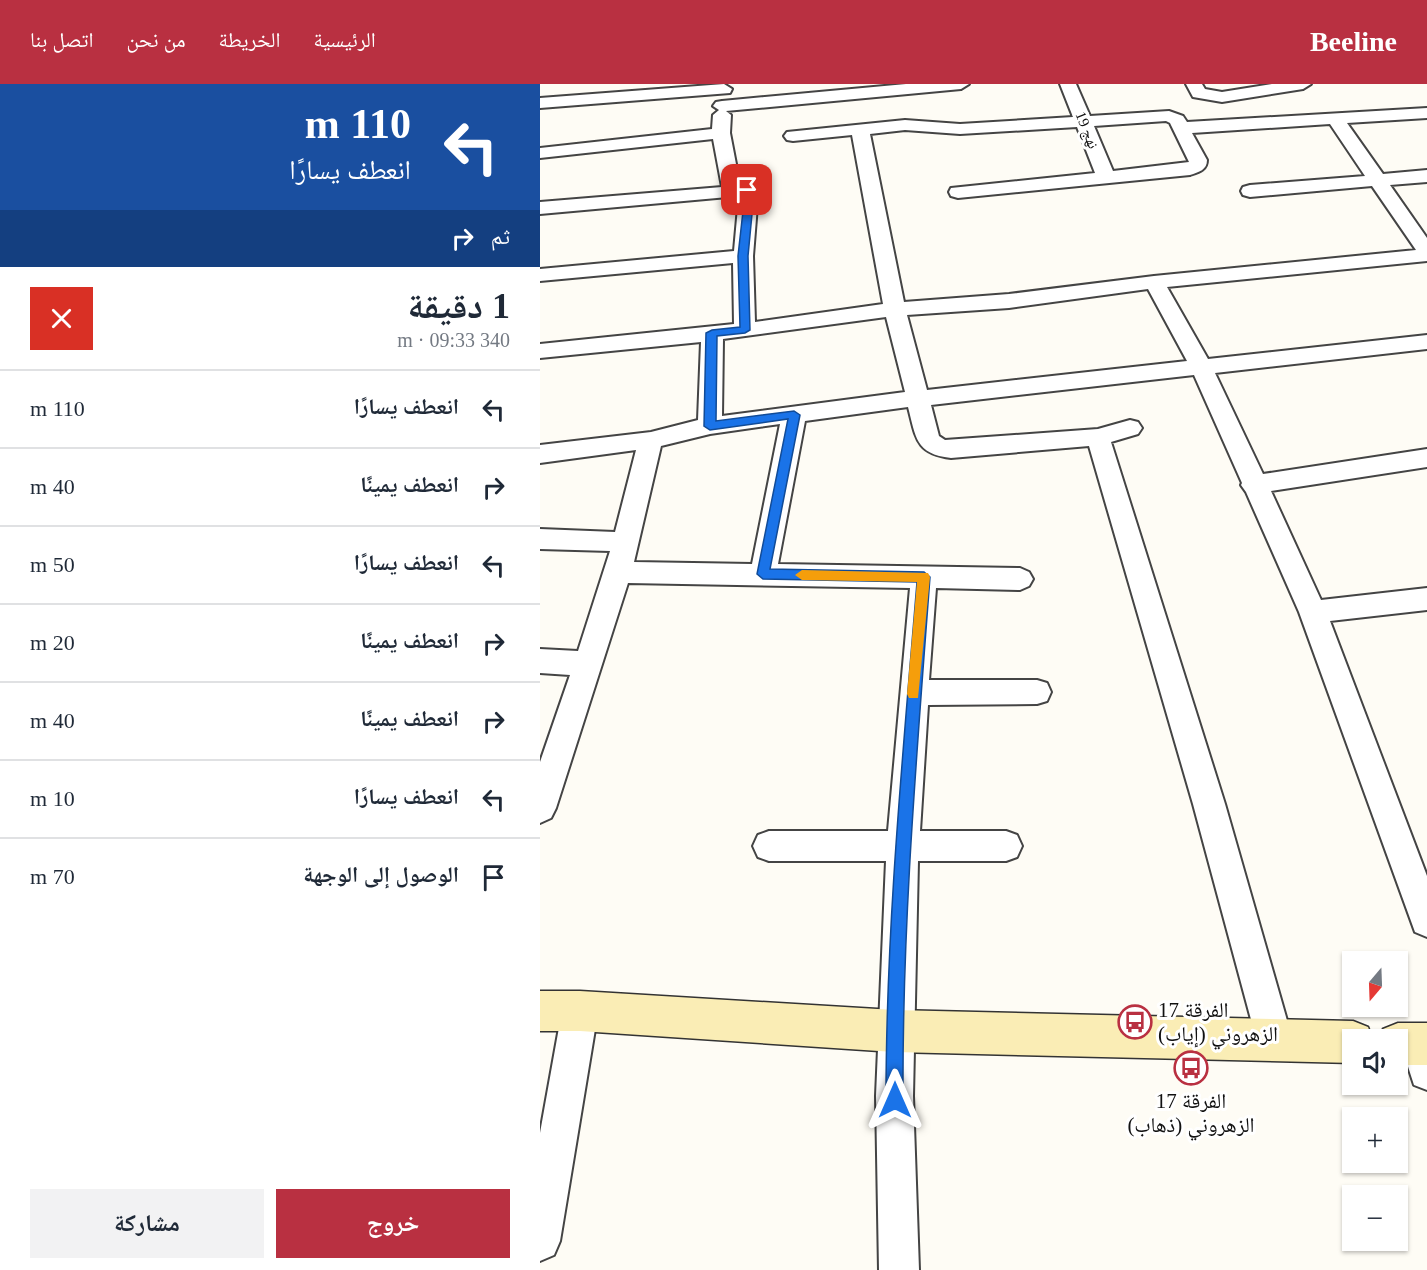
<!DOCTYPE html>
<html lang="ar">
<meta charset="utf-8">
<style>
body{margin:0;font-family:"Times New Roman","Noto Naskh Arabic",serif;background:#f2f2f3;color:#1f2937;direction:rtl;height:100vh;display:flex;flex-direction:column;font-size:22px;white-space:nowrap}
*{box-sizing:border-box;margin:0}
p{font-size:20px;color:#747a83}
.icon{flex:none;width:33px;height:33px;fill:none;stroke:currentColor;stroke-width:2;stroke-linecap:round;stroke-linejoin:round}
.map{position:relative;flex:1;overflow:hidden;direction:ltr}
.drawer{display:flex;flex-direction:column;background:#fff;width:540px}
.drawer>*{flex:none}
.banner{background:#1a4fa0;color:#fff;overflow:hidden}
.needle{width:39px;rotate:199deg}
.buttons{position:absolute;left:802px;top:867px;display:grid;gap:12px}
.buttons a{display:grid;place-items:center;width:66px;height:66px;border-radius:0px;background:#fff;box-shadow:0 2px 4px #0004;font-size:30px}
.pin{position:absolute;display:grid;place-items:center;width:51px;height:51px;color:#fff;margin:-26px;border-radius:12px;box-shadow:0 3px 9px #0006}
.me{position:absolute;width:66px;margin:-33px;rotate:0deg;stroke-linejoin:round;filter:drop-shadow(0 0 4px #0008)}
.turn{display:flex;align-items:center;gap:21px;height:126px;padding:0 30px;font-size:27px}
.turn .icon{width:78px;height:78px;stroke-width:2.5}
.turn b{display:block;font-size:42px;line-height:51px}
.then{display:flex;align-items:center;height:57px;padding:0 30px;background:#0003;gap:12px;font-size:22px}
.round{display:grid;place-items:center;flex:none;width:63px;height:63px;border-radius:0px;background:#f2f2f3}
.overview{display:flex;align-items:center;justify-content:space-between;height:102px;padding:0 30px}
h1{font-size:36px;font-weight:800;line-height:45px}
.button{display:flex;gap:12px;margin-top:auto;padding:12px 30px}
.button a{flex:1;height:69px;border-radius:0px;background:#b93041;color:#fff;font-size:24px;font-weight:800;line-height:69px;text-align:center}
.button a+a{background:#f2f2f3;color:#1f2937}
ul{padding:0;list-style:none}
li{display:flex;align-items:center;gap:18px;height:78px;padding:0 30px;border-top:2px solid #e0e1e3}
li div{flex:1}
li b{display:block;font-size:22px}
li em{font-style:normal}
header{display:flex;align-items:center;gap:36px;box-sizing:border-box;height:84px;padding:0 30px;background:#b93041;color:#fff}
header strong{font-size:28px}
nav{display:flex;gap:33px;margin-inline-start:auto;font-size:21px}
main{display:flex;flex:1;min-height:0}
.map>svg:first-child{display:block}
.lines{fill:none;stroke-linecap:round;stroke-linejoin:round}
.minor-casing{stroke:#444;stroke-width:4}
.secondary-casing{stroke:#333;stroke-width:3}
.minor{fill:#fff;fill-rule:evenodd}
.secondary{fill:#faedb5;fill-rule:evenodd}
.route{fill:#1a73e8;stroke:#114b97;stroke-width:1.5}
.slow{fill:#f59e0b}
.labels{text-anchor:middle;stroke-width:6;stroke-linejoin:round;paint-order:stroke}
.far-street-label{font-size:15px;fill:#111;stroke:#fff}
.near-poi-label{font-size:21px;fill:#111;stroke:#fff;text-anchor:start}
</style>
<header>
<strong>Beeline</strong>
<nav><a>الرئيسية</a><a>الخريطة</a><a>من نحن</a><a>اتصل بنا</a></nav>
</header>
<main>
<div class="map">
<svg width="887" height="1186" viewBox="0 0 887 1186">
<rect width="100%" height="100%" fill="#fefcf5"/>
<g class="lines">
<g class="minor-casing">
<path id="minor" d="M 184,0 L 192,5 L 190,9 L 0,24 L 0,14 Z
M 366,0 L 429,0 L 421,5 L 186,27 L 191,31 L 190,49 L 200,101 L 214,102 L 218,109 L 213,172 L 215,238 L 343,220 L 312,51 L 253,57 L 247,56 L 244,52 L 247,48 L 365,36 L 420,40 L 533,33 L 520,0 L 536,0 L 550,32 L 629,27 L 643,32 L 647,38 L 887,24 L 887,34 L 807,39 L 843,90 L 887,86 L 887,98 L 850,101 L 887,154 L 887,177 L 627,203 L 668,275 L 887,251 L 887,265 L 675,289 L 723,390 L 887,365 L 887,383 L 731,407 L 781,516 L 887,504 L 887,526 L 790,537 L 887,792 L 887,853 L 875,848 L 759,528 L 706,408 L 701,401 L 702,399 L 654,291 L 391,321 L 399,352 L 405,356 L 558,345 L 590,336 L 598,338 L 602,344 L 598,350 L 571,358 L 685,720 L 752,954 L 747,967 L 734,972 L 721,967 L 716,954 L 653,720 L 549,362 L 411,374 C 375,370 376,353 368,323 L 265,337 L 238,480 L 480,484 L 489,488 L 493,495 L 489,502 L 480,506 L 396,504 L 389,596 L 497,596 L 507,599 L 511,608 L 507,617 L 497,620 L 388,621 L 380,747 L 466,747 L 477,751 L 482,762 L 477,773 L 466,777 L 378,777 L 373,1012 L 379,1186 L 339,1186 L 336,1012 L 346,777 L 229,777 L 218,773 L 213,762 L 218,751 L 229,747 L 348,747 L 370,504 L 88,499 L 16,724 L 11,734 L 0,739 L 0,678 L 30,591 L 0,589 L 0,565 L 38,567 L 70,467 L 0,465 L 0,445 L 75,448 L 96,366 L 0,379 L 0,361 L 111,348 L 158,336 L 161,258 L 0,274 L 0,260 L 194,240 L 193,179 L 0,197 L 0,185 L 194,167 L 199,112 L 0,130 L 0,118 L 182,103 L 173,55 L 0,74 L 0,64 L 172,45 L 173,31 L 179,26 L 173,22 L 176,18 L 182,17 ZM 626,37 L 630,39 L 649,78 L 573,87 L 554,42 ZM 790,40 L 825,92 L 710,101 L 703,103 L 701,107 L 703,111 L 710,113 L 832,102 L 876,166 L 614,192 L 469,210 L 364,218 L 330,50 L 365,46 L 420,50 L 537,43 L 555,89 L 411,104 L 409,108 L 411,112 L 418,114 L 650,91 C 659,88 667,86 667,76 L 652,49 ZM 608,205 L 647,277 L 387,306 L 367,231 L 469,224 ZM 346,233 L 365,308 L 182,332 L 183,255 ZM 240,340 L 212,480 L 94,478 L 121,362 L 170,350 Z
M 646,0 L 662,0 L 665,5 L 682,8 L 732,0 L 771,0 L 763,5 L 682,18 L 653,13 Z
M 40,909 L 52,915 L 58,927 L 20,1157 L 14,1171 L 0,1177 L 0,1049 L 22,927 L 28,915 Z
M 879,943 L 887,946 L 887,1006 L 874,1001 L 861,961 L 866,948 Z"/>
</g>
<g class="secondary-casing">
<path id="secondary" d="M 0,907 L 40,907 L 354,926 L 813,937 L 828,943 L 833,956 L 813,956 L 813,979 L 354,968 L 40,947 L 0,947 Z
M 858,939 L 887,939 L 887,981 L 858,981 L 858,956 L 839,956 L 843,945 Z"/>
</g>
<use href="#minor" class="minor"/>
<use href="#secondary" class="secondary"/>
</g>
<path class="route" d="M 207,103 L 214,109 L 208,172 L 210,246 L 205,249 L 177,252 L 176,337 L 254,327 L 260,331 L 230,485 L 384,488 L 390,493 C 377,667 362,841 363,1016 L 361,1022 L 355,1025 L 348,1022 L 346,1016 C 346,843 363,670 377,498 L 223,495 L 217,490 L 248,335 L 170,346 L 164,342 L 166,249 L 172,246 L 200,243 L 198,172 L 205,109 L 202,106 Z"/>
<path class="slow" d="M 262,486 L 388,489 L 390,493 L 378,614 L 369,614 L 367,610 L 377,498 L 262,496 L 255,491 Z"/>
<defs>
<g id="bus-ring" transform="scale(1.725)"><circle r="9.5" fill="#fff" stroke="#b93041" stroke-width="1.5"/><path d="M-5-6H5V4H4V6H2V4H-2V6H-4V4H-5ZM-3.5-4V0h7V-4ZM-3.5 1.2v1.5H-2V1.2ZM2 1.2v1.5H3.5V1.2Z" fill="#b93041"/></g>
</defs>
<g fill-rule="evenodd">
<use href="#bus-ring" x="595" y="938"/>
<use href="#bus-ring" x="651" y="984"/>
</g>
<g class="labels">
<g class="far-street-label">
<text transform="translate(547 46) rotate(68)" y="5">نهج 19</text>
</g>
<g class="near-poi-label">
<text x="618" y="933">الفرقة 17<tspan x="618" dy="24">الزهروني (إياب)</tspan></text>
<text x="651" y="1024" text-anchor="middle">الفرقة 17<tspan x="651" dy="24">الزهروني (ذهاب)</tspan></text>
</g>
</g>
</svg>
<div class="buttons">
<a><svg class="needle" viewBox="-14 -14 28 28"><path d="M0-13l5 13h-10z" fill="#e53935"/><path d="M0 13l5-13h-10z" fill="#747a83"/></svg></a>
<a><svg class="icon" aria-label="sound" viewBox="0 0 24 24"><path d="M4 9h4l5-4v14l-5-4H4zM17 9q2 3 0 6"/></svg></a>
<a>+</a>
<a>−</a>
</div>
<div class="pin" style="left:207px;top:106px;background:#d93025"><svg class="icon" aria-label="arrive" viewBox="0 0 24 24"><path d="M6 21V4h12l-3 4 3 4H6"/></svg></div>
<svg class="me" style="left:355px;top:1016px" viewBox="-20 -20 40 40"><path d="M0-17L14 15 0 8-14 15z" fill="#1a73e8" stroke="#fff" stroke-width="4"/></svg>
</div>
<section class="drawer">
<div class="banner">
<div class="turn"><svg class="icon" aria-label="left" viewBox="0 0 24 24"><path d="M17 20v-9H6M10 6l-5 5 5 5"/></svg><div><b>110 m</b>انعطف يسارًا</div></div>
<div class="then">ثم<svg class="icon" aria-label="right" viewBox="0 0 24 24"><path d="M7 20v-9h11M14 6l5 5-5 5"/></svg></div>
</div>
<div class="overview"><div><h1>1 دقيقة</h1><p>340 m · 09:33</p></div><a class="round" style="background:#d93025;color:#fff"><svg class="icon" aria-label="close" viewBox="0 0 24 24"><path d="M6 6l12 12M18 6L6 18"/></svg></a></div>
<ul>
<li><svg class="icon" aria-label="left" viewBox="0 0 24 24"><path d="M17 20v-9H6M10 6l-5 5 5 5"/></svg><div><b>انعطف يسارًا</b></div><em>110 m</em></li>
<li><svg class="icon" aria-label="right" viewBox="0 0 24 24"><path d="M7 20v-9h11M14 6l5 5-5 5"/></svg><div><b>انعطف يمينًا</b></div><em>40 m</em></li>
<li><svg class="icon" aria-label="left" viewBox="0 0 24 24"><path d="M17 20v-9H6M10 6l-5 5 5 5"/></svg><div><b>انعطف يسارًا</b></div><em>50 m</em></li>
<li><svg class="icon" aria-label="right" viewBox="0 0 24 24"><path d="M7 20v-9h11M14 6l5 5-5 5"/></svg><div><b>انعطف يمينًا</b></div><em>20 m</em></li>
<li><svg class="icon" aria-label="right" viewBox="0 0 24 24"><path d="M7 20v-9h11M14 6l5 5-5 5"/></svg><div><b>انعطف يمينًا</b></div><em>40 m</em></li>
<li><svg class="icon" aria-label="left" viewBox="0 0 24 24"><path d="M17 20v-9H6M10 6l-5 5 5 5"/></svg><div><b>انعطف يسارًا</b></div><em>10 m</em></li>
<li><svg class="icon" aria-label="arrive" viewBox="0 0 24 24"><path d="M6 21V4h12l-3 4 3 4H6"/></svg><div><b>الوصول إلى الوجهة</b></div><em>70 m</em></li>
</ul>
<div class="button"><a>خروج</a><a>مشاركة</a></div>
</section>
</main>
